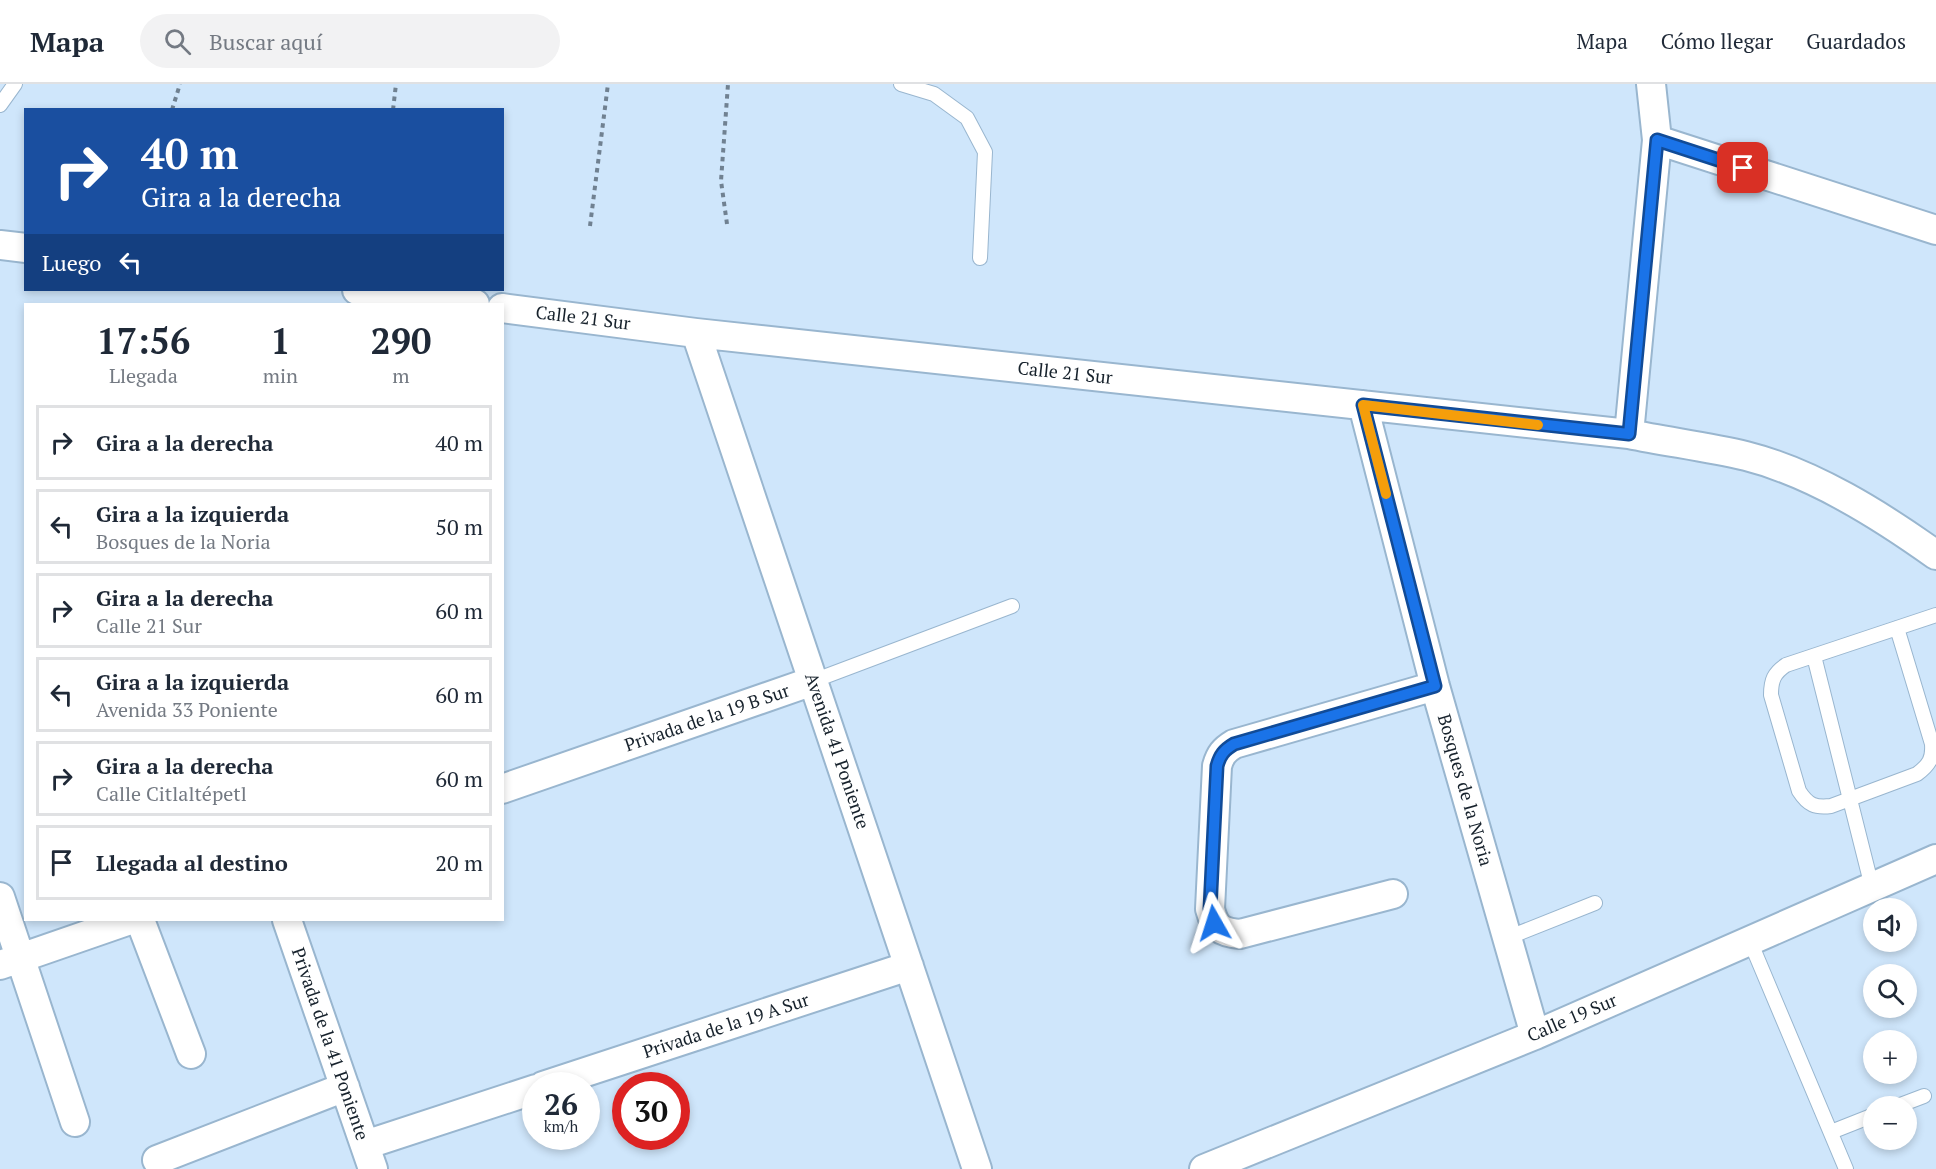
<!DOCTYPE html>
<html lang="es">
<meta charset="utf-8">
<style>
body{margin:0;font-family:"PT Serif",serif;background:#f2f2f3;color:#1f2937;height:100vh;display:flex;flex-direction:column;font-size:22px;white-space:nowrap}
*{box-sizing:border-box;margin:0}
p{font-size:20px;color:#747a83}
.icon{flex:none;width:33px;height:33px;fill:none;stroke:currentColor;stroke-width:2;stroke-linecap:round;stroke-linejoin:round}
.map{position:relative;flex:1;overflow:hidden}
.side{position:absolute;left:24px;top:219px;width:480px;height:618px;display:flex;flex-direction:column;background:#fff;border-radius:0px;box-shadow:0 3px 9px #0003}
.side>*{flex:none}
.banner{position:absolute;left:24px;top:24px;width:480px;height:183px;border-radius:0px;box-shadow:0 3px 9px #0003;background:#1a4fa0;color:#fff;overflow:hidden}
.tools{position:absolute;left:1863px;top:814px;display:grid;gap:12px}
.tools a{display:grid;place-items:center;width:54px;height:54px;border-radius:50%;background:#fff;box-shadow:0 3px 9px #0003;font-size:30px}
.speed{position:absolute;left:522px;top:988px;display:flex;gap:12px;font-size:30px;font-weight:700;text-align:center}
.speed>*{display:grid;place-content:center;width:78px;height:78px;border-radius:50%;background:#fff;box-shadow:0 3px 9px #0003;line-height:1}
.speed small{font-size:15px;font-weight:400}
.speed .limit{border:9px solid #d22;background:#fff;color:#111}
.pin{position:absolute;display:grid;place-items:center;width:51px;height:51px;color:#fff;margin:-26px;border-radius:12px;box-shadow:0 3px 9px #0006}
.me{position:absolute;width:66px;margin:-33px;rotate:354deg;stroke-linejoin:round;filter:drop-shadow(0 0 4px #0008)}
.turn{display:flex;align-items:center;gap:21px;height:126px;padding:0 18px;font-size:27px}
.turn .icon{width:78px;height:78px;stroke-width:2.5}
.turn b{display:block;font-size:42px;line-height:51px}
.then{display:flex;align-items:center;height:57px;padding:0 18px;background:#0003;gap:12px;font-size:22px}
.eta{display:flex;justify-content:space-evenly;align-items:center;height:102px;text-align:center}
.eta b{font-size:36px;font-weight:800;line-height:42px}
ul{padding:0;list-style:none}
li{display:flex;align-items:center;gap:18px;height:75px;margin:0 12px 9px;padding:0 6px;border:3px solid #e0e1e3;border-radius:0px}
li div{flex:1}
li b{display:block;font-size:22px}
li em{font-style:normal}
header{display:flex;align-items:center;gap:36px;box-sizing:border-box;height:84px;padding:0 30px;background:#fff;border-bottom:2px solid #e0e1e3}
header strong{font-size:28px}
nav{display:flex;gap:33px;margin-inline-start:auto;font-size:21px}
.search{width:420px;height:54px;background:#f2f2f3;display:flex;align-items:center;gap:15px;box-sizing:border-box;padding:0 21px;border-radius:33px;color:#747a83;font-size:22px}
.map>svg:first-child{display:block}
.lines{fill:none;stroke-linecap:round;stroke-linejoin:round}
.lane-casing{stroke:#99b6cf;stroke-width:16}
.street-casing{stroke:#99b6cf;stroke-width:32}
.path{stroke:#708191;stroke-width:4;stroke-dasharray:4.5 4.5;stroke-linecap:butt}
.lane{stroke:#fff;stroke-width:14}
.street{stroke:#fff;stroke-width:28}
.route-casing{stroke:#114b97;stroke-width:15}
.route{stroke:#1a73e8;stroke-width:10}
.slow{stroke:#f59e0b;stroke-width:10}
.labels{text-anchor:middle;stroke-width:5;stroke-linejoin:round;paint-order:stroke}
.street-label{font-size:18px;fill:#17222c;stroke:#fff}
</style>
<header>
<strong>Mapa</strong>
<div class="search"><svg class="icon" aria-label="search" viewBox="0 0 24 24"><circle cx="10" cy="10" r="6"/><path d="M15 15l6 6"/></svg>Buscar aquí</div>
<nav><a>Mapa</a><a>Cómo llegar</a><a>Guardados</a></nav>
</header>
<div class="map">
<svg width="1936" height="1085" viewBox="0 0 1936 1085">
<rect width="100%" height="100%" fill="#cfe6fb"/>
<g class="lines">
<g class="lane-casing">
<path id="lane" d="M 901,0 L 934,10 L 967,34 L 985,68 L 980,174
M 0,21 L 15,0
M 1897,544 L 1932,660 C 1933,675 1929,681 1917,690 L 1831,722 C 1815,724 1808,721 1799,707 L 1771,611 C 1771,596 1774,589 1786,581 L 1936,531
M 1814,572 L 1872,803
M 813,597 L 1012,522
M 1507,854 L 1595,819
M 1750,857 L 1846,1085
M 1895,1023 L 1924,1012
M 1831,1048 L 1874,1031"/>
</g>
<g class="street-casing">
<path id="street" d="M 1657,56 L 1936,146
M 0,161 L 26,164
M 357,206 L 475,220
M 502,224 L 696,249 L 1629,350 C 1668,358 1708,363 1746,372 C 1813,389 1880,431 1936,471
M 696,249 L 977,1085
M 1363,321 L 1435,602 L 1535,951
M 1629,350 L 1657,56 L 1651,0
M 502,705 L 813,597
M 1393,810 L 1240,850 C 1220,848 1215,844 1210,825 L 1217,682 C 1220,671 1224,666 1234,660 L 1435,602
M 0,813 L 75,1038
M 140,836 L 191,970
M 287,836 L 373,1085
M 0,881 L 130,836
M 543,1002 L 909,882
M 365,1061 L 536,1005
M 157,1076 L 345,1003
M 1204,1085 L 1535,951 L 1936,775"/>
</g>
<path class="path" d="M 172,26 L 180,0
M 393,26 L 396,0
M 727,140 L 721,97 L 728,0
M 590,142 L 608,0"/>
<use href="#lane" class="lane"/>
<use href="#street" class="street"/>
</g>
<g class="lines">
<g class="route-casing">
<path id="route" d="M 1214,839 L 1210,825 L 1217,682 C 1220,671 1224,666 1234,660 L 1435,602 L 1363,321 L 1629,350 L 1657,56 L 1743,84"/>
</g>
<use href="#route" class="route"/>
<path class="slow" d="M 1386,410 L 1363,321 L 1538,341"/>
</g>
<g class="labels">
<g class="street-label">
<text transform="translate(583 234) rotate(7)" y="6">Calle 21 Sur</text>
<text transform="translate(1065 289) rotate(6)" y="6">Calle 21 Sur</text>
<text transform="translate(707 634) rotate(-19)" y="6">Privada de la 19 B Sur</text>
<text transform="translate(837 667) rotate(71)" y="6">Avenida 41 Poniente</text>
<text transform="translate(1465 706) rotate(74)" y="6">Bosques de la Noria</text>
<text transform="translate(1572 934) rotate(-23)" y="6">Calle 19 Sur</text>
<text transform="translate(726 942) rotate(-18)" y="6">Privada de la 19 A Sur</text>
<text transform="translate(330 960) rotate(71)" y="6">Privada de la 41 Poniente</text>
</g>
</g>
</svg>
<div class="tools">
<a><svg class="icon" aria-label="sound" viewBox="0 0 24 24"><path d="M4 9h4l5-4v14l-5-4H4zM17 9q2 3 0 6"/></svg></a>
<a><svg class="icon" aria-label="search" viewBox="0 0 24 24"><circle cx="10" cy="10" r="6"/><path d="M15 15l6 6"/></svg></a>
<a>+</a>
<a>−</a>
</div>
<div class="speed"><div>26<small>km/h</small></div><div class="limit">30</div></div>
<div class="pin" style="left:1743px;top:84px;background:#d93025"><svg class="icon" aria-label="arrive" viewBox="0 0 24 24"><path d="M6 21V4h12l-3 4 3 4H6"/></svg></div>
<svg class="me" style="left:1214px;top:839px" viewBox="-20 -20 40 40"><path d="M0-17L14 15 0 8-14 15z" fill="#1a73e8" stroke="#fff" stroke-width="4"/></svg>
<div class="banner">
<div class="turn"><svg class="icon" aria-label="right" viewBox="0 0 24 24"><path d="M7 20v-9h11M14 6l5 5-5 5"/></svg><div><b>40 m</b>Gira a la derecha</div></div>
<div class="then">Luego<svg class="icon" aria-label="left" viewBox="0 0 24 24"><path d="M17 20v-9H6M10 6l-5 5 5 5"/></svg></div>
</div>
<section class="side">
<div class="eta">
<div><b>17:56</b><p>Llegada</p></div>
<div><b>1</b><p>min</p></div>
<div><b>290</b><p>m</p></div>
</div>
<ul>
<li><svg class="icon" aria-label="right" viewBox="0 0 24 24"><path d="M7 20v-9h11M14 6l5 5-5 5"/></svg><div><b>Gira a la derecha</b></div><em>40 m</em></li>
<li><svg class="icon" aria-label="left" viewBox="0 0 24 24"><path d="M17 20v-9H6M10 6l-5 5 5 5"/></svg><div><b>Gira a la izquierda</b><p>Bosques de la Noria</p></div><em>50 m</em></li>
<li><svg class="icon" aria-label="right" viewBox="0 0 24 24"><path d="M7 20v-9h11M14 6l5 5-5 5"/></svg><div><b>Gira a la derecha</b><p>Calle 21 Sur</p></div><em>60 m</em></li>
<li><svg class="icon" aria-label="left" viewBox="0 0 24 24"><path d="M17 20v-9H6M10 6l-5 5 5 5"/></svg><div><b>Gira a la izquierda</b><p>Avenida 33 Poniente</p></div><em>60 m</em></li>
<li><svg class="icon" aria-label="right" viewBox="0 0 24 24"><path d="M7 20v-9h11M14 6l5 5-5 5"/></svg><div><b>Gira a la derecha</b><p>Calle Citlaltépetl</p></div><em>60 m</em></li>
<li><svg class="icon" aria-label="arrive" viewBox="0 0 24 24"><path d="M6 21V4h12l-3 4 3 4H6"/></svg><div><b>Llegada al destino</b></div><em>20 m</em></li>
</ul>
</section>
</div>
